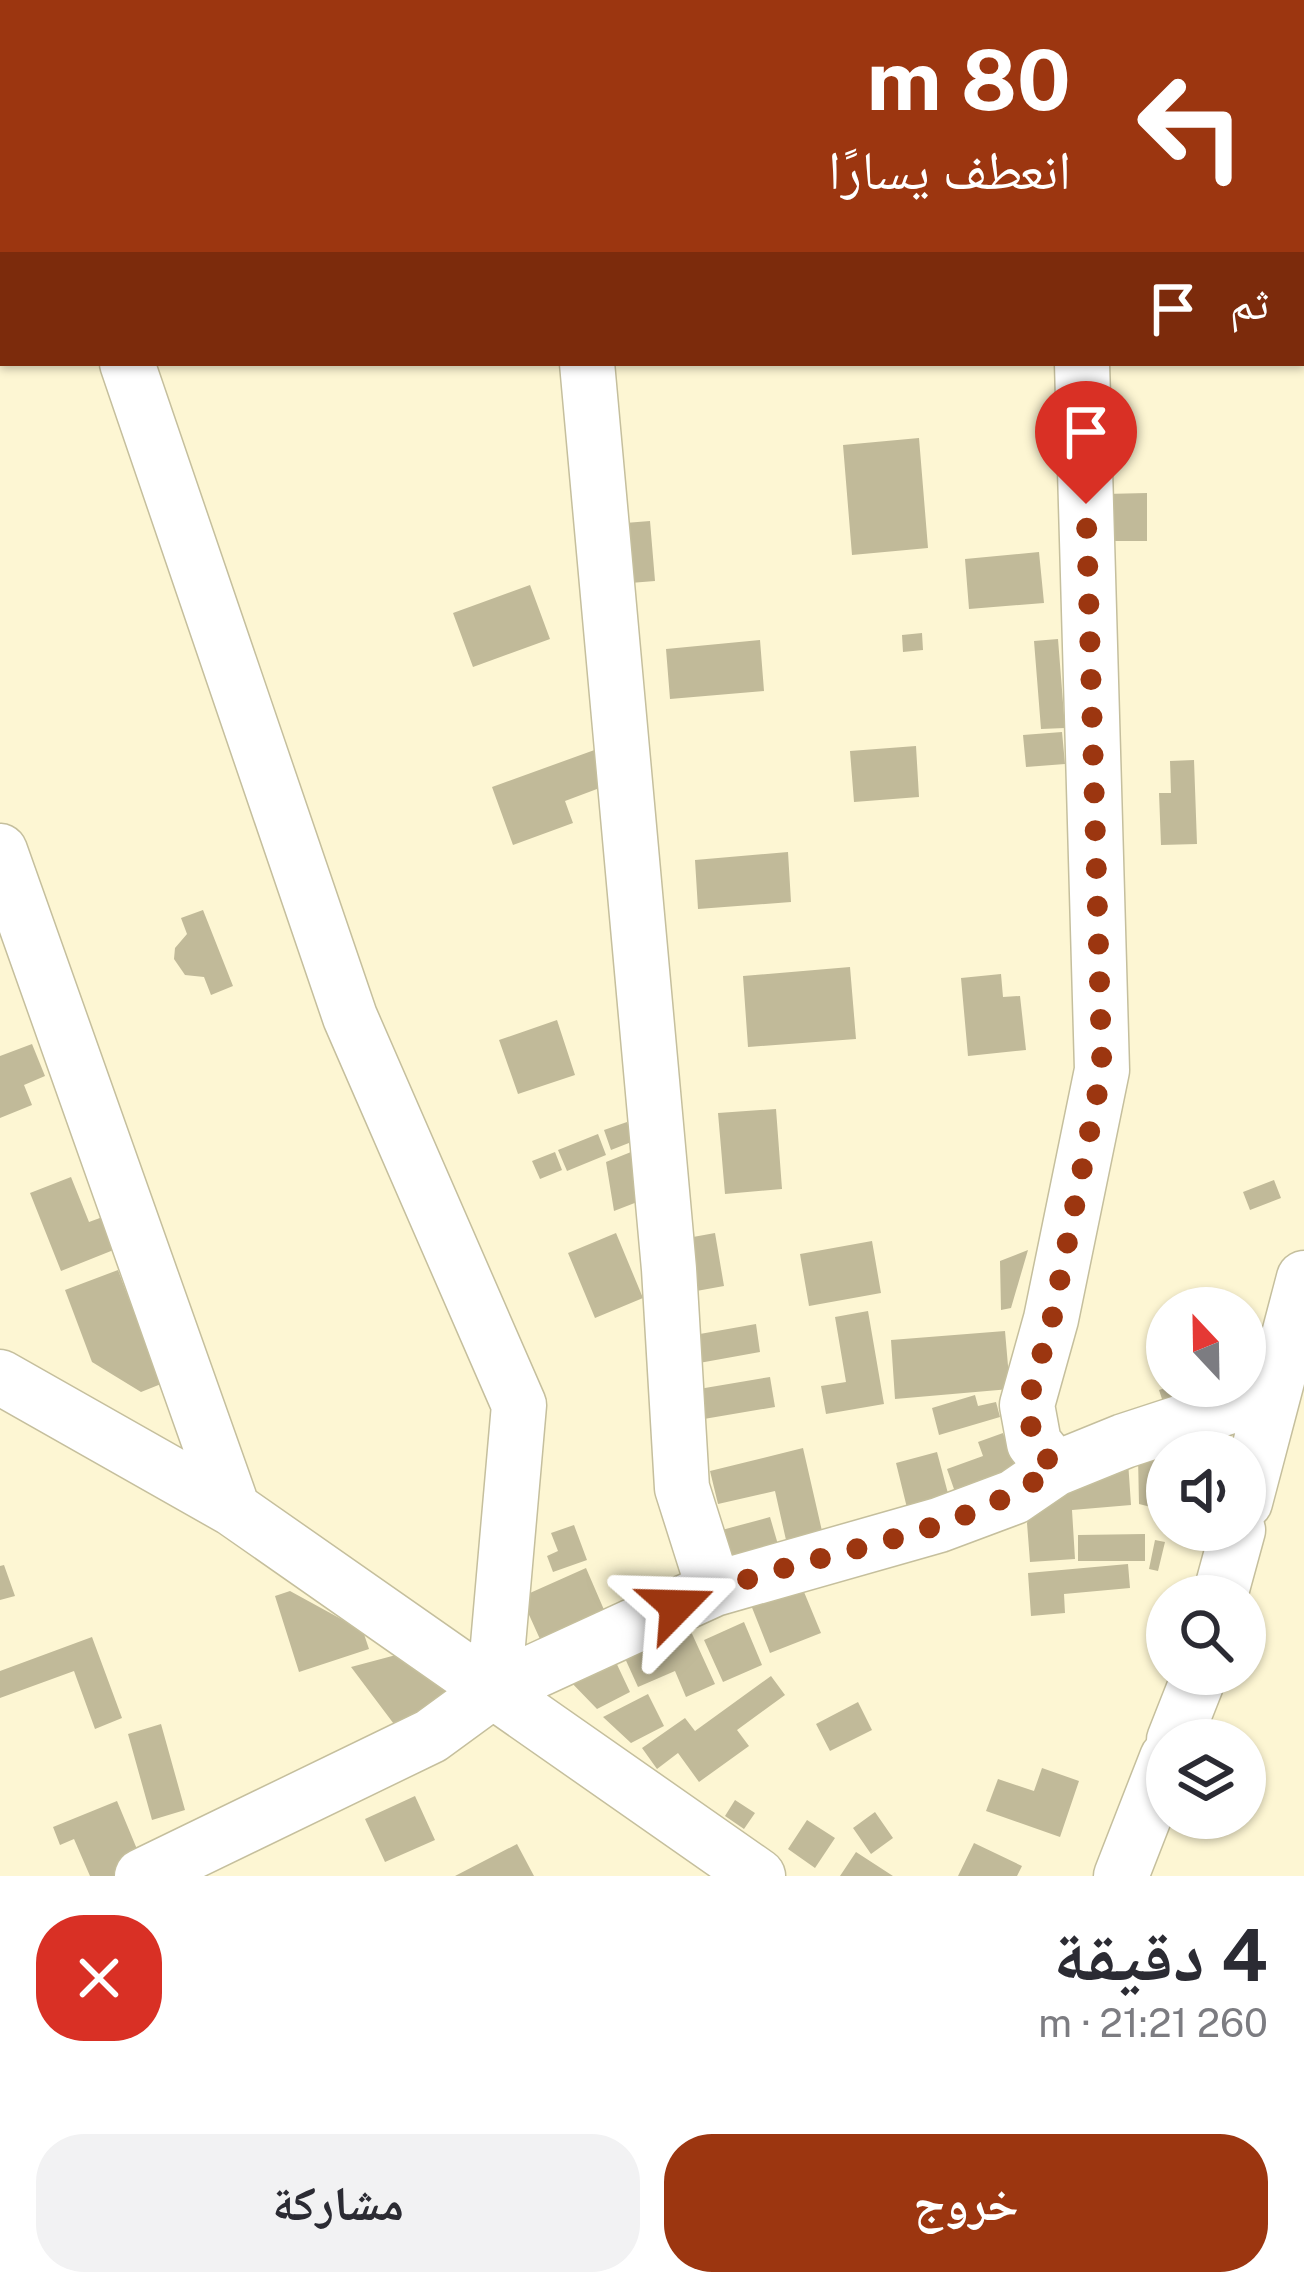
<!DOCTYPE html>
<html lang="ar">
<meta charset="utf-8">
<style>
body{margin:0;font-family:"Public Sans","Noto Naskh Arabic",sans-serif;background:#f2f2f3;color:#2b2b33;direction:rtl;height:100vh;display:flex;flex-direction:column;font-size:45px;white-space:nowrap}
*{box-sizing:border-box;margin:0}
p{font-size:39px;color:#7c7c81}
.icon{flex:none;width:66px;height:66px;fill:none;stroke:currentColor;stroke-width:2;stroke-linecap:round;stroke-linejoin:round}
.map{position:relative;height:1876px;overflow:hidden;direction:ltr}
.sheet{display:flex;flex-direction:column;background:#fff;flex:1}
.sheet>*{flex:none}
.guide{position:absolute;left:0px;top:0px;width:1305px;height:366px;box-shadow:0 3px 9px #0004;direction:rtl;background:#9c3610;color:#fff;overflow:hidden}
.needle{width:78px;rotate:338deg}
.controls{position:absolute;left:1146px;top:1287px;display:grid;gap:24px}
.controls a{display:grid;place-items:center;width:120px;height:120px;border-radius:50%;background:#fff;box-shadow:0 3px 9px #0004;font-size:60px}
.pin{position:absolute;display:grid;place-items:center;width:102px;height:102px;color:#fff;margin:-123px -51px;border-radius:50% 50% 50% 0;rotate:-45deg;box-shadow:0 0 12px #0007}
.pin .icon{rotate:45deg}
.me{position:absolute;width:132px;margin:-66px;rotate:68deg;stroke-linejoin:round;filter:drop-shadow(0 0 9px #0008)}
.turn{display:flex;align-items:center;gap:42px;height:252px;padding:0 36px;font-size:54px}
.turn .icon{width:156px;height:156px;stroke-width:2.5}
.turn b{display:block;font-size:84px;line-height:102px}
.then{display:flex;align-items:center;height:114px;padding:0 36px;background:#0003;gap:24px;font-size:45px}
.round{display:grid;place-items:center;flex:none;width:126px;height:126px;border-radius:48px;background:#f2f2f3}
.overview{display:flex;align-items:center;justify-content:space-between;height:204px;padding:0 36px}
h1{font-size:72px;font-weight:700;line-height:90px}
.button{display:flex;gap:24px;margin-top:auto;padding:24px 36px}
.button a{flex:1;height:138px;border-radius:48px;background:#9c3610;color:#fff;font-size:48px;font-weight:700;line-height:138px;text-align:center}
.button a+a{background:#f2f2f3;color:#2b2b33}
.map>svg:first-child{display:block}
.building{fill:#c1ba99}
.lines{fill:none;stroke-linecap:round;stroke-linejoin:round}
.minor-casing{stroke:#c5bf9d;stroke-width:57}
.minor{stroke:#fff;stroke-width:54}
.route{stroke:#9c3610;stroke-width:21;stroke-dasharray:0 37.8}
</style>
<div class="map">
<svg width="1304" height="1876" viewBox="0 0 1304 1876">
<rect width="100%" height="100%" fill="#fdf6d3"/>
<path class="building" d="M 919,438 L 928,548 L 852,555 L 843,445 Z
M 1147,493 L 1147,541 L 1106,541 L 1105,494 Z
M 650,521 L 655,581 L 630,583 L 625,523 Z
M 1039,552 L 1044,603 L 969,609 L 965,559 Z
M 530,585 L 550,639 L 473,667 L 453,613 Z
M 922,633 L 923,650 L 903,652 L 902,635 Z
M 1058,639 L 1065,728 L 1041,729 L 1034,641 Z
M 760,640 L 764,691 L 670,699 L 666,649 Z
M 1062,732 L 1065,764 L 1026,767 L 1023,735 Z
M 916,746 L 919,797 L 854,802 L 850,751 Z
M 600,748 L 613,783 L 565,801 L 573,823 L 513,845 L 492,787 Z
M 1194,760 L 1197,844 L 1161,845 L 1159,793 L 1171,793 L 1170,761 Z
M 788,852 L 791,902 L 698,909 L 695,860 Z
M 203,910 L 233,986 L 211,995 L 204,977 L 185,975 L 174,959 L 175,948 L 187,934 L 181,918 Z
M 850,967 L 856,1039 L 748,1047 L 743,976 Z
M 1001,974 L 1003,997 L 1020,996 L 1026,1050 L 968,1056 L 961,978 Z
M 557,1020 L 575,1075 L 518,1094 L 499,1040 Z
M 32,1044 L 45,1076 L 24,1085 L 32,1105 L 0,1118 L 0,1056 Z
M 776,1109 L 782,1189 L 725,1194 L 718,1113 Z
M 627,1122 L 634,1141 L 611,1150 L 604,1130 Z
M 598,1134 L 606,1155 L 567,1171 L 558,1150 Z
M 641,1148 L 645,1199 L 614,1211 L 606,1162 Z
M 555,1152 L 562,1170 L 540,1179 L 532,1161 Z
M 71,1177 L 89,1222 L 108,1215 L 121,1247 L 61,1271 L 30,1193 Z
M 1274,1180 L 1281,1198 L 1250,1210 L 1243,1192 Z
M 616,1233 L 643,1298 L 595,1318 L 568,1253 Z
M 715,1233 L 724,1286 L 691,1292 L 682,1239 Z
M 872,1241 L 881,1293 L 809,1306 L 800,1254 Z
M 1028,1250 L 1011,1308 L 1001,1310 L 1000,1261 Z
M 118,1270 L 161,1384 L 141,1392 L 92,1362 L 65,1290 Z
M 868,1311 L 884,1404 L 826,1414 L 821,1386 L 846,1382 L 835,1317 Z
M 756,1324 L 760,1352 L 688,1365 L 683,1337 Z
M 1005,1331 L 1010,1389 L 895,1399 L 891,1340 Z
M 770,1377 L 775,1407 L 698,1420 L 693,1390 Z
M 1171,1386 L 1185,1386 L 1189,1400 L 1165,1408 L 1159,1390 Z
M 975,1395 L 978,1406 L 996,1402 L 1000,1417 L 939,1435 L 932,1408 Z
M 1205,1429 L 1198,1452 L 1167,1452 L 1167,1511 L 1139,1504 L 1138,1457 Z
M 1003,1433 L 1016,1470 L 955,1492 L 947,1469 L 983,1456 L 978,1442 Z
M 803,1448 L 822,1531 L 786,1540 L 775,1491 L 718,1504 L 710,1471 Z
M 937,1452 L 950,1501 L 908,1512 L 896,1463 Z
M 1128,1461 L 1131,1505 L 1072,1510 L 1075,1559 L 1030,1562 L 1027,1523 L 1037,1495 Z
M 770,1517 L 779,1548 L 730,1561 L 722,1530 Z
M 574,1525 L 587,1560 L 553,1572 L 547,1556 L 558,1551 L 551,1533 Z
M 1175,1530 L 1197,1530 L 1193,1545 L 1172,1539 Z
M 1145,1534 L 1145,1561 L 1078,1561 L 1078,1535 Z
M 1155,1540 L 1165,1542 L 1158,1571 L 1149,1569 Z
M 1128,1564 L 1130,1588 L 1064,1594 L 1065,1613 L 1031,1616 L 1028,1573 Z
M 4,1565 L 15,1596 L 0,1600 L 0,1566 Z
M 586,1568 L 608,1619 L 544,1648 L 521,1597 Z
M 797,1575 L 821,1633 L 770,1653 L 747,1595 Z
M 290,1591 L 363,1631 L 369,1649 L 299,1672 L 275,1596 Z
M 744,1622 L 762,1665 L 723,1682 L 704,1640 Z
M 688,1625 L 715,1684 L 686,1697 L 675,1671 L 638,1687 L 623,1654 Z
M 92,1637 L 122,1718 L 95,1729 L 74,1671 L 0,1698 L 0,1671 Z
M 396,1655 L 463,1697 L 406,1740 L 351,1667 Z
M 613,1656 L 630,1692 L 597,1709 L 567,1678 Z
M 771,1676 L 785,1695 L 737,1730 L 749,1746 L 699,1782 L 678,1753 L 657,1769 L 642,1748 L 685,1718 L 695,1731 Z
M 648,1694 L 664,1726 L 631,1743 L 603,1717 Z
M 858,1702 L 872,1730 L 830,1751 L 816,1724 Z
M 161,1724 L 185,1810 L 152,1820 L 128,1734 Z
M 1042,1768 L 1079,1781 L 1060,1837 L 986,1811 L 998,1779 L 1034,1791 Z
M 415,1796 L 435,1840 L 385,1862 L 365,1819 Z
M 735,1800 L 755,1813 L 744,1829 L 725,1816 Z
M 117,1801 L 144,1866 L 122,1876 L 90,1876 L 74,1839 L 60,1845 L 53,1827 Z
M 875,1812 L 893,1838 L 871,1854 L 853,1828 Z
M 807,1820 L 835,1838 L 815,1868 L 788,1849 Z
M 974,1843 L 1022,1866 L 1017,1876 L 958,1876 Z
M 517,1844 L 534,1876 L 455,1876 Z
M 856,1852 L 893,1876 L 840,1876 Z"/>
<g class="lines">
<g class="minor-casing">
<path id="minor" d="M 555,0 L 555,3
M 1071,0 L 1071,3
M 420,3 L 429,0
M 0,24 L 3,23
M 127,363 L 350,1017 L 519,1405 L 494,1690
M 0,851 L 233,1509
M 0,1377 L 233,1509 L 758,1876
M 1055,1469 L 1034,1443 L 1027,1405 L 1051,1319 L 1102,1070 L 1082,363
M 1245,1502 L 1304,1278
M 714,1589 L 939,1525 L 1014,1497 L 1055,1469 L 1124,1441 L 1274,1392
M 1220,1596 L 1238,1530
M 1174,1740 L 1200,1674
M 142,1876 L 431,1736 L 494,1690 L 714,1589 L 682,1488 L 669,1269 L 587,363
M 1121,1876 L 1167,1758"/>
</g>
<use href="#minor" class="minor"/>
</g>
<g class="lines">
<path class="route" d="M 677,1606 C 799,1550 944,1546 1055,1468 L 1034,1443 L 1027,1405 L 1052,1319 L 1102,1070 L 1086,504"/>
</g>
</svg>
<div class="controls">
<a><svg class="needle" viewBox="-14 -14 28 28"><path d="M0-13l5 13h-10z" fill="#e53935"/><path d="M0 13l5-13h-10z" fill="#7c7c81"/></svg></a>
<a><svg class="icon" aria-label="sound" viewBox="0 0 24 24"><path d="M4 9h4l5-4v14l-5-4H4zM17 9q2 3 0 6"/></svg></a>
<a><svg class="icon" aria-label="search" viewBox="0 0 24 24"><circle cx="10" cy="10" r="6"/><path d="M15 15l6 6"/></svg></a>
<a><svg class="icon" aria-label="layers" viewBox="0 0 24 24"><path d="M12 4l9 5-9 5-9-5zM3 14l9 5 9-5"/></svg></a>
</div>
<div class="pin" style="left:1086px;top:504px;background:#d93025"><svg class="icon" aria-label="arrive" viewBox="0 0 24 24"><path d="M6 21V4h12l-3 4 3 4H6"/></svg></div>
<svg class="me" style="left:677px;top:1606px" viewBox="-20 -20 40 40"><path d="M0-17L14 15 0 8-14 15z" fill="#9c3610" stroke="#fff" stroke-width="4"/></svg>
<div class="guide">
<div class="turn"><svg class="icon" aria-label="left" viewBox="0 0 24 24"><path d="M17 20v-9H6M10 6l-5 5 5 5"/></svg><div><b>80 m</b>انعطف يسارًا</div></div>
<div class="then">ثم<svg class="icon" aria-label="arrive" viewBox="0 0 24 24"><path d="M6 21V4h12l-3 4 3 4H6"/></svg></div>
</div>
</div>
<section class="sheet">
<div class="overview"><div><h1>4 دقيقة</h1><p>260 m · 21:21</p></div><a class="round" style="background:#d93025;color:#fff"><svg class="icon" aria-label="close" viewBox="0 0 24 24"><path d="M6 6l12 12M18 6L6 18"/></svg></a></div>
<div class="button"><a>خروج</a><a>مشاركة</a></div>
</section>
